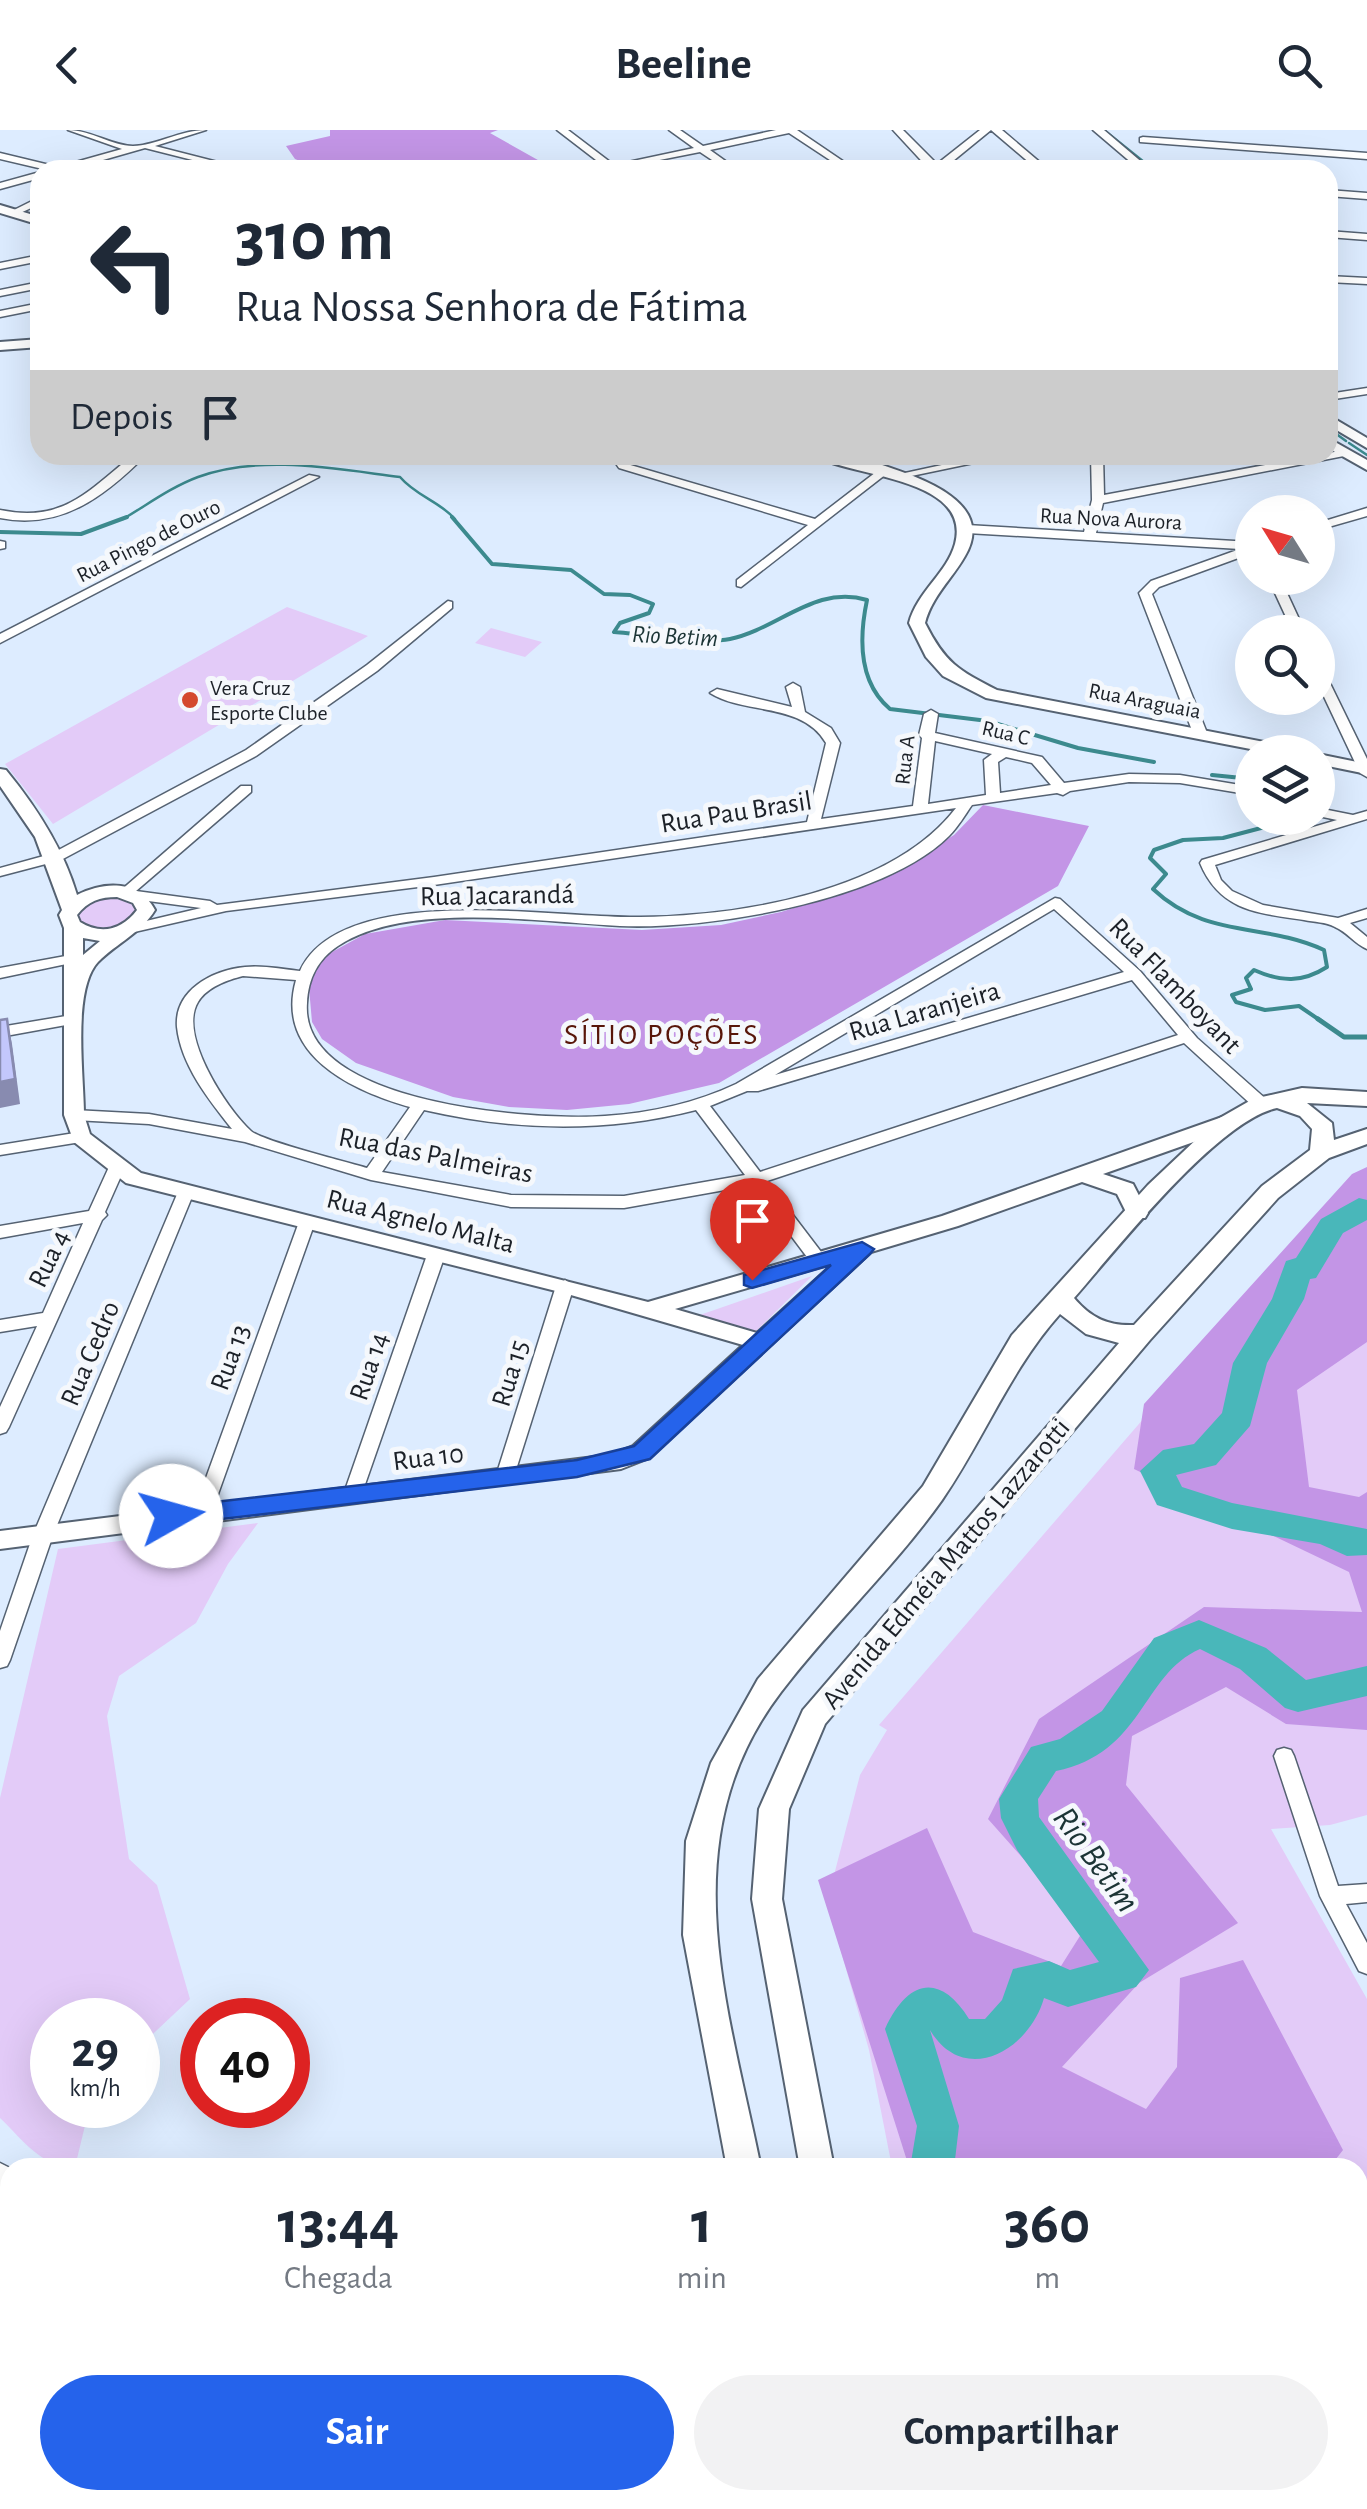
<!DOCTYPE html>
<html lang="pt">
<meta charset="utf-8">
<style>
body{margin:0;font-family:"Alegreya Sans",sans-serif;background:#f2f2f3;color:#1f2937;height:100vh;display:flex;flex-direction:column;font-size:38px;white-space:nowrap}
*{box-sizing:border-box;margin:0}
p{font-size:32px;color:#747a83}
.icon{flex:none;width:55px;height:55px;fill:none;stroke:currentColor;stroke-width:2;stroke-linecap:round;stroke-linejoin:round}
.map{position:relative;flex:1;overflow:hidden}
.drawer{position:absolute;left:0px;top:2028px;width:1368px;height:352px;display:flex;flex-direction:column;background:#fff;border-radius:30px 30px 0 0;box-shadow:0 10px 40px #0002}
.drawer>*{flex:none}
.hud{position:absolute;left:30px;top:30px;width:1308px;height:305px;border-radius:30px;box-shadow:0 10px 40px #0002;background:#fff;color:#1f2937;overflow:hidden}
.needle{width:65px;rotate:307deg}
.buttons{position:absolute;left:1235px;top:365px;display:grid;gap:20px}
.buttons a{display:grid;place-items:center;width:100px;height:100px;border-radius:50%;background:#fff;box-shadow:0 10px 40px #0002;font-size:50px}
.speed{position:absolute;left:30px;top:1868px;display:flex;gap:20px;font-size:50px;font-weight:700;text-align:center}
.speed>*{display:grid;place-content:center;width:130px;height:130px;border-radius:50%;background:#fff;box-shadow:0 10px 40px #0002;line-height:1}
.speed small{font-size:25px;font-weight:400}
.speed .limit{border:15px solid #d22;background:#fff;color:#111}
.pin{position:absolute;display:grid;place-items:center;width:85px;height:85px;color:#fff;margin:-102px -42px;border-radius:50% 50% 50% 0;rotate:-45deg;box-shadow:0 0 10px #0007}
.pin .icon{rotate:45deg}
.me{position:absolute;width:110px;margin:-55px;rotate:83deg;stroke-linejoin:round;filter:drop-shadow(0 0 8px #0008)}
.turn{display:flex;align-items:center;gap:35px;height:210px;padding:0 40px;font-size:45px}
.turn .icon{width:130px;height:130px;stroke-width:2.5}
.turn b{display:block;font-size:70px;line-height:85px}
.then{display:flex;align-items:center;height:95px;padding:0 40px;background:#0003;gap:20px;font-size:38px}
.eta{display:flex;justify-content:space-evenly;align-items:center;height:170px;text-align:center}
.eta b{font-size:60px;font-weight:700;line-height:70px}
.button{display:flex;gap:20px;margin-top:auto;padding:20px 40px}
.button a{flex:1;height:115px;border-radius:60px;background:#2563eb;color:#fff;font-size:40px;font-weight:700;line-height:115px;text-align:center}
.button a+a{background:#f2f2f3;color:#1f2937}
header{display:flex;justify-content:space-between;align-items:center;height:130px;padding:0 40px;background:#fff;font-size:45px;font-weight:700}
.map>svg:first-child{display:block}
.green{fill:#e3cbf8}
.forest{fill:#c395e6}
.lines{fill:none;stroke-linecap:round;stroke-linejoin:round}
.stream-far2{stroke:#3c8a8e;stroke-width:2.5}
.stream-far1{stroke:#3c8a8e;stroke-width:4}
.stream{stroke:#3c8a8e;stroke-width:5}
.river{fill:#49b7ba;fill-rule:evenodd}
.minor-casing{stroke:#556272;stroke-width:3}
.tertiary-casing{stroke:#556272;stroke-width:4}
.secondary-casing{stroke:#556272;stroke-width:4}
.minor{fill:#fff;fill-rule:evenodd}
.tertiary{fill:#fff;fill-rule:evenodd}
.secondary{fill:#fff;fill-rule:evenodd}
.shaded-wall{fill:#888bb0}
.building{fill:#c3c7fc;stroke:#888bb0;stroke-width:2.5}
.route{fill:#2563eb;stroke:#184099;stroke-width:2.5}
.poi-dot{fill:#d4492e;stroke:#f5f8fc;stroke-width:4}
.labels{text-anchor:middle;stroke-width:10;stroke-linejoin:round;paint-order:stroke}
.far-street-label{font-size:22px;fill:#1c2128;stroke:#f5f8fc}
.far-poi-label{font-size:22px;fill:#1c2128;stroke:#f5f8fc;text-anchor:start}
.far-water-label{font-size:25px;font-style:italic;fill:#1b3435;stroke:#f5f8fc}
.street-label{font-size:28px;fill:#1c2128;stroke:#f5f8fc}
.neighbourhood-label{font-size:30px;letter-spacing:2.5px;fill:#581609;stroke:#f5f8fc}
.near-water-label{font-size:35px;font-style:italic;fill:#1b3435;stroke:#f5f8fc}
</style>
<header><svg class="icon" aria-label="back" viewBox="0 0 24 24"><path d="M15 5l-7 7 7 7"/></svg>Beeline<svg class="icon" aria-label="search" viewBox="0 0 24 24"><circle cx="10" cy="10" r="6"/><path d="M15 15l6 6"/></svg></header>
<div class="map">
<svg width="1367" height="2379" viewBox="0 0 1367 2379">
<rect width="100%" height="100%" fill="#ddecff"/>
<path class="green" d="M 287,477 L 368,506 L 53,694 L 5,634 Z
M 491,498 L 542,512 L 525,527 L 475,513 Z
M 111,766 L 135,774 L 137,782 C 117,799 103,804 79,792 L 77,784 L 89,771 Z
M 1367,1056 L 1367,1685 L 1330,1695 L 1271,1699 L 1367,1869 L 1367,2379 L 967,2379 L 964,2370 L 1358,2370 L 1358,2038 L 892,2037 L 869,1920 L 827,1772 L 860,1645 L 887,1600 L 879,1595 L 1315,1090 Z
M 812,1146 L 754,1203 L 697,1186 Z
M 258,1393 L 228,1434 L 196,1493 L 119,1546 L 107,1586 L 129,1729 L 157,1755 L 190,1869 L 138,1918 L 138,1890 L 52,1890 L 52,1975 L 90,1975 L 75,2037 C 42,2038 23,2010 0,1988 L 0,1668 L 58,1419 Z"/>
<path class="forest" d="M 330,0 L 498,0 L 490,3 L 545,34 L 598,33 L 605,40 L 322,40 L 295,29 L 286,16 L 330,6 Z
M 983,675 L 1089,696 L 1058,756 L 719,953 L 629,974 L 567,980 L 509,977 L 453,967 L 356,933 L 322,909 L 312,892 L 309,858 L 321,828 L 365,804 L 445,790 L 642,800 L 721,795 L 781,782 L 876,752 L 954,705 Z
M 1367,1037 L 1367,1212 L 1297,1260 L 1309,1357 L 1359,1367 L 1367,1362 L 1367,1600 L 1286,1594 L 1226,1557 L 1132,1606 L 1126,1655 L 1238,1793 L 1139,1853 L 1062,1937 L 1146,1979 L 1177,1937 L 1180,1848 L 1243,1830 L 1343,2020 L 1329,2038 L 909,2037 L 818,1750 L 927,1698 L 973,1802 L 1061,1836 L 1085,1798 L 988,1689 L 1039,1589 L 1204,1477 L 1362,1482 L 1349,1442 L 1134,1339 L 1144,1274 L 1352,1044 Z
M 1367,2086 L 1367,2225 L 1358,2230 L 1358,2089 Z
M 1367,2241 L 1367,2379 L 1326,2379 L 1325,2370 L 1358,2370 L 1358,2254 Z"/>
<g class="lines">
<path class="stream-far2" d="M 1104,0 L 1154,40
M 1328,298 L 1346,311
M 1349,313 L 1367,325
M 123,389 C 147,375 171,357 198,347 C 260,324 336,339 400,347 C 416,366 439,371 455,389"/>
<path class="stream-far1" d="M 452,387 L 492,434 L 571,440 L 604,464 L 630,465 L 653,474 L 649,483 L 620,493 L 614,502 C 646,504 700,515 730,509 C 778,499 816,454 867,470 C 859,508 858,552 890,579 L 988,591 L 1078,618 L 1154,632
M 0,402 L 81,404 L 127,387
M 1212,645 L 1252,649
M 1318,662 L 1324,663 L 1328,675
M 1299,688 L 1223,708 L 1183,710 L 1154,720 L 1150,728 L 1166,744 L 1153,759 C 1206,809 1263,792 1324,820 L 1327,837 C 1302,853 1281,852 1254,840 L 1246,848 L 1251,859 L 1232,865 L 1236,872 L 1265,880 L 1299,876 L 1321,891"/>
<path class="stream" d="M 1318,889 L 1344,907 L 1367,907"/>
<path class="river" d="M 1359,1068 L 1367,1070 L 1367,1090 L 1343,1103 L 1316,1148 L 1310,1149 L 1304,1169 L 1267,1233 L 1250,1296 L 1216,1335 L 1176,1345 L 1182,1357 L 1232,1373 L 1367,1399 L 1367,1425 L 1347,1426 L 1320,1414 L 1232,1399 L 1157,1375 L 1140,1341 L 1163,1320 L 1194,1314 L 1222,1283 L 1233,1233 L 1272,1169 L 1286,1131 L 1296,1128 L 1321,1089 Z
M 1199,1490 L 1266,1518 L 1306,1550 L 1367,1536 L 1367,1566 L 1298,1582 L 1285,1578 L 1240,1539 L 1200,1519 C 1141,1545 1144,1623 1056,1641 L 1038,1669 L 1039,1687 L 1149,1840 L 1136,1857 L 1068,1877 L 1044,1868 C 1029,1921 964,1957 930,1900 L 959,1996 L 954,2038 L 910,2038 L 917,1996 L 885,1899 C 907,1851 939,1841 969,1889 L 985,1889 L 1002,1870 L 1013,1839 L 1049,1831 L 1070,1840 L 1099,1832 L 1017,1720 L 1001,1688 L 999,1669 L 1031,1617 L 1060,1609 L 1102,1581 L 1154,1508 Z
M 1367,2147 L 1367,2191 L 1358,2192 L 1358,2148 Z"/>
<g class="minor-casing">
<path id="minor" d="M 68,0 C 91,0 112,16 133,16 C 155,16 180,0 206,0 L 155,16 L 249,40 L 232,40 L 145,18 L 68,40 L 47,40 L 0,29 L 0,23 L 58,37 L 122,19 Z
M 557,0 L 568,0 L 614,35 L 694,18 L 669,0 L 680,0 L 703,16 L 776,0 L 797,0 L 856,40 L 845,40 L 789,3 L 710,20 L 738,40 L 727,40 L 700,22 L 609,40 Z
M 893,0 L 903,0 L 937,34 L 980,0 L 991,0 L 942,40 L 930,40 Z
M 991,0 L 1002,0 L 1049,40 L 1038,40 Z
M 1093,0 L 1104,0 L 1151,40 L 1140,40 Z
M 1143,7 L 1367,23 L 1367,29 L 1140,12 L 1140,8 Z
M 40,42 L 40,48 L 0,59 L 0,53 Z
M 1328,60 L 1367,63 L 1367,69 L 1328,66 Z
M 40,67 L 40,74 L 18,84 L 10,82 Z
M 1328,101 L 1367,104 L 1367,110 L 1328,107 Z
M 40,125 L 40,131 L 0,139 L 0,133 Z
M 1328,146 L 1367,148 L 1367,154 L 1328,152 Z
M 40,152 L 40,158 L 0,166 L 0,160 Z
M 40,173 L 40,179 L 0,187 L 0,181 Z
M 1367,258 L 1367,264 L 1328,270 L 1328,264 Z
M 1345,320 L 1349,321 L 1349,325 L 1103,373 L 1096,403 L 1252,412 L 1252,423 L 1159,457 L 1152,464 L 1207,603 L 1200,607 L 1193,603 L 1139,463 L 1151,451 L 1240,419 L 967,403 L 961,399 L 967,395 L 1084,402 L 1092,370 L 1091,325 L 1103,325 L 1104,365 Z
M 133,325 L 146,325 C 104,367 61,400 0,388 L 0,380 C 63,393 87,362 133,325 Z
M 610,325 L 622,325 L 627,334 L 815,389 L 880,339 L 890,341 L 741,457 L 737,456 L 737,450 L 808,395 L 619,338 Z
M 988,325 L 1012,325 L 897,349 L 891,346 Z
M 309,345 L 319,347 L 0,513 L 0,504 Z
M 1367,378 L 1367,386 L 1318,400 L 1318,393 Z
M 0,411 L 5,412 L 5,418 L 0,419 Z
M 1268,448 L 1280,448 L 1305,502 L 1293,502 Z
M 448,471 L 452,472 L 452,478 L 377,541 L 256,626 L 61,730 L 0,746 L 0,738 L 51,724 L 246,620 L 367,535 Z
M 1318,537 L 1324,541 L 1367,629 L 1367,647 L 1360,643 L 1318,554 Z
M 793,553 L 800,557 L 805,582 L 831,598 L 840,613 L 821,689 L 913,676 L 922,608 L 919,605 L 924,584 L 931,580 L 938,584 L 935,603 L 1042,627 L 1064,653 L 1129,644 L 1180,645 L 1252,657 L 1252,665 L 1180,653 L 1129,652 L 1070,661 L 1063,665 L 1057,663 L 972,675 C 965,685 958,697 949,706 C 884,771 709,800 620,796 C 541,792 406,771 338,816 C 318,829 308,849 307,873 C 299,975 536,991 605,986 C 650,983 696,973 736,954 L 1055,768 L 1060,769 L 1140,841 L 1197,908 L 1267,970 L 1269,974 L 1267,978 L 1255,978 L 1184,913 L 767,1051 L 828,1131 L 819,1137 L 813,1135 L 753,1055 L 624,1078 L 511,1077 L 371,1050 L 245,1012 L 149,994 L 74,990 L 66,985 L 74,980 L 149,984 L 232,999 C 209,970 181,935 177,897 C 174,860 213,840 245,837 C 263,835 282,839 300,841 C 342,750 558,789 640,787 C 740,786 892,762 956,678 L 434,755 L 226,781 L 130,803 L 123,799 L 125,796 L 201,778 L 133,769 L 119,762 L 241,656 L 251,656 L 251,662 L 136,761 L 210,771 L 217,775 L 434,747 L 807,692 L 826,613 C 802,572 745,585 710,563 L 717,559 L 792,577 L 786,557 ZM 935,611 L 992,624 L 984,630 L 986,665 L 928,674 ZM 1006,627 L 1032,633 L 1051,655 L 1000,663 L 998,632 ZM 1054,779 L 1124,842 L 775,945 ZM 243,846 L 296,850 C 275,924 350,960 410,977 L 367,1038 C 347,1032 262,1011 251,1001 C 226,978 178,905 198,872 C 207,857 227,850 243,846 ZM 1132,850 L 1178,905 L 760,1042 L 710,976 L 747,961 L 758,961 ZM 424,980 C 515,1001 606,1003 696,980 L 745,1045 L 624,1066 L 511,1065 L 382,1042 Z
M 1318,678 L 1353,685 L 1367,681 L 1367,689 L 1215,735 L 1221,750 L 1232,761 L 1263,775 L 1338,788 L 1367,779 L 1367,788 L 1350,793 L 1367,807 L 1367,819 C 1355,814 1347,802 1335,797 C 1326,792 1314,792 1304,790 C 1257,783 1220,781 1200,733 L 1202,730 L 1337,690 L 1318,686 Z
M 71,825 L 76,826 L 78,829 L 76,832 L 0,848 L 0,838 Z
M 72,885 L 80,890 L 77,893 L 0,907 L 0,897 Z
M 81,1002 L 89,1007 L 87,1011 L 0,1025 L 0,1015 Z
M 117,1032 L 125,1037 L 105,1082 L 107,1085 L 102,1090 L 9,1297 L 6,1302 L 0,1304 L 0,1277 L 37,1196 L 0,1202 L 0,1190 L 43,1183 L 83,1093 L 0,1108 L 0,1096 L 89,1081 L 109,1037 Z
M 186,1057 L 194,1062 L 53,1405 L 10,1530 L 7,1536 L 0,1538 L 0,1501 L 33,1405 L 178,1062 Z
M 307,1086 L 315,1092 L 212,1381 L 210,1386 L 196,1386 L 194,1381 L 299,1092 Z
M 436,1119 L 445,1125 L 361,1366 L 359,1371 L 345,1371 L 343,1366 L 427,1125 Z
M 565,1150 L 574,1156 L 514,1346 L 512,1351 L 498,1351 L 496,1346 L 556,1156 Z
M 1284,1618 L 1291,1620 L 1294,1626 L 1338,1756 L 1367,1754 L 1367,1772 L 1346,1774 L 1367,1813 L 1367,1844 L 1359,1841 L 1320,1766 L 1274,1626 L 1277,1620 Z
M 0,2033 L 10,2038 L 10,2064 L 0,2059 Z
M 0,2254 L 10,2255 L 10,2279 L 0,2278 Z
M 66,2370 L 92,2370 L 89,2379 L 63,2379 Z"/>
</g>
<g class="tertiary-casing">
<path id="tertiary" d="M 0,75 L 40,87 L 40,95 L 0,83 Z
M 40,209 L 40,217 L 0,220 L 0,212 Z
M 1328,285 L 1367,308 L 1367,318 L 1328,295 Z
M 1328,308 L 1367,330 L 1367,340 L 1328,318 Z
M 814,325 L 867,326 L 870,331 C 908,344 999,368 965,426 C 952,449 932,466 925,493 C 945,533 958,540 997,560 L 1290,617 L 1299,622 L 1266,622 L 986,568 L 943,546 L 926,527 L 909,493 C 917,462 947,443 955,414 C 973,346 846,347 814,325 Z
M 1318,624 L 1367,634 L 1367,644 L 1318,634 Z
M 0,639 L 6,640 C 37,678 63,718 77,765 C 105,751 139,750 155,780 C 141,803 117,813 98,832 C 72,860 84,946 84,985 L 90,1004 L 141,1043 L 648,1172 L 942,1086 L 1225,986 L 1239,986 L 1242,991 L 1239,996 L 1103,1044 L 1133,1054 L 1148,1083 L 1145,1088 L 1129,1088 L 1117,1064 L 1082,1052 L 958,1096 L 871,1122 L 649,1328 L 621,1339 L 0,1419 L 0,1401 L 610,1325 L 633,1316 L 743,1215 L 564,1163 L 126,1053 L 74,1012 L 64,985 L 64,798 L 59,785 L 62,780 L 35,707 L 0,656 ZM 117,767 L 133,773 L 137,780 C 122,800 101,805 80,792 L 77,785 C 88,771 100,767 117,767 ZM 83,808 L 100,811 L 83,825 ZM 834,1133 L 757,1203 L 675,1179 Z"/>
</g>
<g class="secondary-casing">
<path id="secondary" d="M 1302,958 L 1367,962 L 1367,976 L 1307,973 L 1332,993 L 1334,1010 L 1367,999 L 1367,1014 L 1329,1028 L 1278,1068 L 1150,1210 L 825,1594 L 789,1679 L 782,1769 L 834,2038 L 800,2038 L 752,1769 L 759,1679 L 803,1580 L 1119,1213 L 1086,1204 L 1060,1184 C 1010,1240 984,1309 942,1370 C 894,1438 831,1496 781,1562 C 669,1709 728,1875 761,2038 L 727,2038 L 683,1805 L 686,1711 L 711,1633 L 758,1549 L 923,1356 L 1012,1205 L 1148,1055 L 1218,989 L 1253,969 ZM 1277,978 L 1300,986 L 1312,999 L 1310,1020 L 1262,1056 L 1134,1195 C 1108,1196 1091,1188 1074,1168 C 1117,1119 1217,991 1277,978 Z
M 791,2370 L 827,2370 L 829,2379 L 793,2379 Z
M 864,2370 L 900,2370 L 901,2379 L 865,2379 Z"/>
</g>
<use href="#minor" class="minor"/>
<use href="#tertiary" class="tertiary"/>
<use href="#secondary" class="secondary"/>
</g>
<path class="shaded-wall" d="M 7,889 L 12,914 L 20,974 L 0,978 L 0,952 Z"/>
<path class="building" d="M 7,889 L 15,949 L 0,952 L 0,890 Z"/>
<path class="route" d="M 862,1112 L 874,1119 L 870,1124 L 650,1329 L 577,1347 L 171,1395 L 158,1386 L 171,1377 L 577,1330 L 634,1316 L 831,1135 L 752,1158 L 744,1155 L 744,1145 Z"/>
<circle class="poi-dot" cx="190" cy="570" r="10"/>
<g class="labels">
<g class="far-street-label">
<text transform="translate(1111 388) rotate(3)" y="8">Rua Nova Aurora</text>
<text transform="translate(148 410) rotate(-27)" y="8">Rua Pingo de Ouro</text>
<text transform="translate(1145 570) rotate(11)" y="8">Rua Araguaia</text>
<text transform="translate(1006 602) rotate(13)" y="8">Rua C</text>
<text transform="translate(904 630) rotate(-84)" y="8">Rua A</text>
</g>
<g class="far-poi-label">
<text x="210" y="565">Vera Cruz<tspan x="210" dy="25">Esporte Clube</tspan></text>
</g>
<g class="far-water-label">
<text transform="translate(675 505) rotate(3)" y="9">Rio Betim</text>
</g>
<g class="street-label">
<text transform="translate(736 681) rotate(-9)" y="10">Rua Pau Brasil</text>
<text transform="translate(497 764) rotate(-1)" y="10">Rua Jacarandá</text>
<text transform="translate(1176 855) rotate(46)" y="10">Rua Flamboyant</text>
<text transform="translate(924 880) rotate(-16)" y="10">Rua Laranjeira</text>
<text transform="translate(436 1024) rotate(11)" y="10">Rua das Palmeiras</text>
<text transform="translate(421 1090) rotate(14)" y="10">Rua Agnelo Malta</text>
<text transform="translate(48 1128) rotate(-64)" y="10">Rua 4</text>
<text transform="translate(89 1223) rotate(-67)" y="10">Rua Cedro</text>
<text transform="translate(229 1227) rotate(-70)" y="10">Rua 13</text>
<text transform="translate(368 1236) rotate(-71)" y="10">Rua 14</text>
<text transform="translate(509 1243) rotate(-73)" y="10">Rua 15</text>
<text transform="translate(428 1326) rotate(-7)" y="10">Rua 10</text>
<text transform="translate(945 1433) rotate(-50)" y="10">Avenida Edméia Mattos Lazzarotti</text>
</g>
<g class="neighbourhood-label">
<text x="662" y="914">SÍTIO POÇÕES</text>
</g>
<g class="near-water-label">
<text transform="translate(1097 1729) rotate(54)" y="12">Rio Betim</text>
</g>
</g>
</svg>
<div class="buttons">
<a><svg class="needle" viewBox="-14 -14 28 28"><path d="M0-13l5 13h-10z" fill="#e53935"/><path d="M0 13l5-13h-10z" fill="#747a83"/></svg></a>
<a><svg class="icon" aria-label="search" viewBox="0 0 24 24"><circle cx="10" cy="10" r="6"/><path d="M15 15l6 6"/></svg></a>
<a><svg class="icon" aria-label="layers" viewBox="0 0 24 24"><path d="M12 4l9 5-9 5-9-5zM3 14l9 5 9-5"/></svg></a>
</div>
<div class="speed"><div>29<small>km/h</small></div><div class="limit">40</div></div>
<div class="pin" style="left:752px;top:1150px;background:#d93025"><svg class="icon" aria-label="arrive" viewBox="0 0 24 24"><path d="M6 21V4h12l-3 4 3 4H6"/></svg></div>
<svg class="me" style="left:171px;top:1386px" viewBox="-20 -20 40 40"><circle r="19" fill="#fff"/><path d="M0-13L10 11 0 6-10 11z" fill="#2563eb"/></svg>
<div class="hud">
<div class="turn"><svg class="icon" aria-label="left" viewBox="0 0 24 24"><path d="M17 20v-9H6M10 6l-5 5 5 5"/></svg><div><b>310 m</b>Rua Nossa Senhora de Fátima</div></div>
<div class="then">Depois<svg class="icon" aria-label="arrive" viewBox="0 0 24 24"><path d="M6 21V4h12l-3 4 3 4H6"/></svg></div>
</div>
<section class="drawer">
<div class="eta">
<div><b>13:44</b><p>Chegada</p></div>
<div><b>1</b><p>min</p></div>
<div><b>360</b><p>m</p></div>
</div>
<div class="button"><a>Sair</a><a>Compartilhar</a></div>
</section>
</div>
